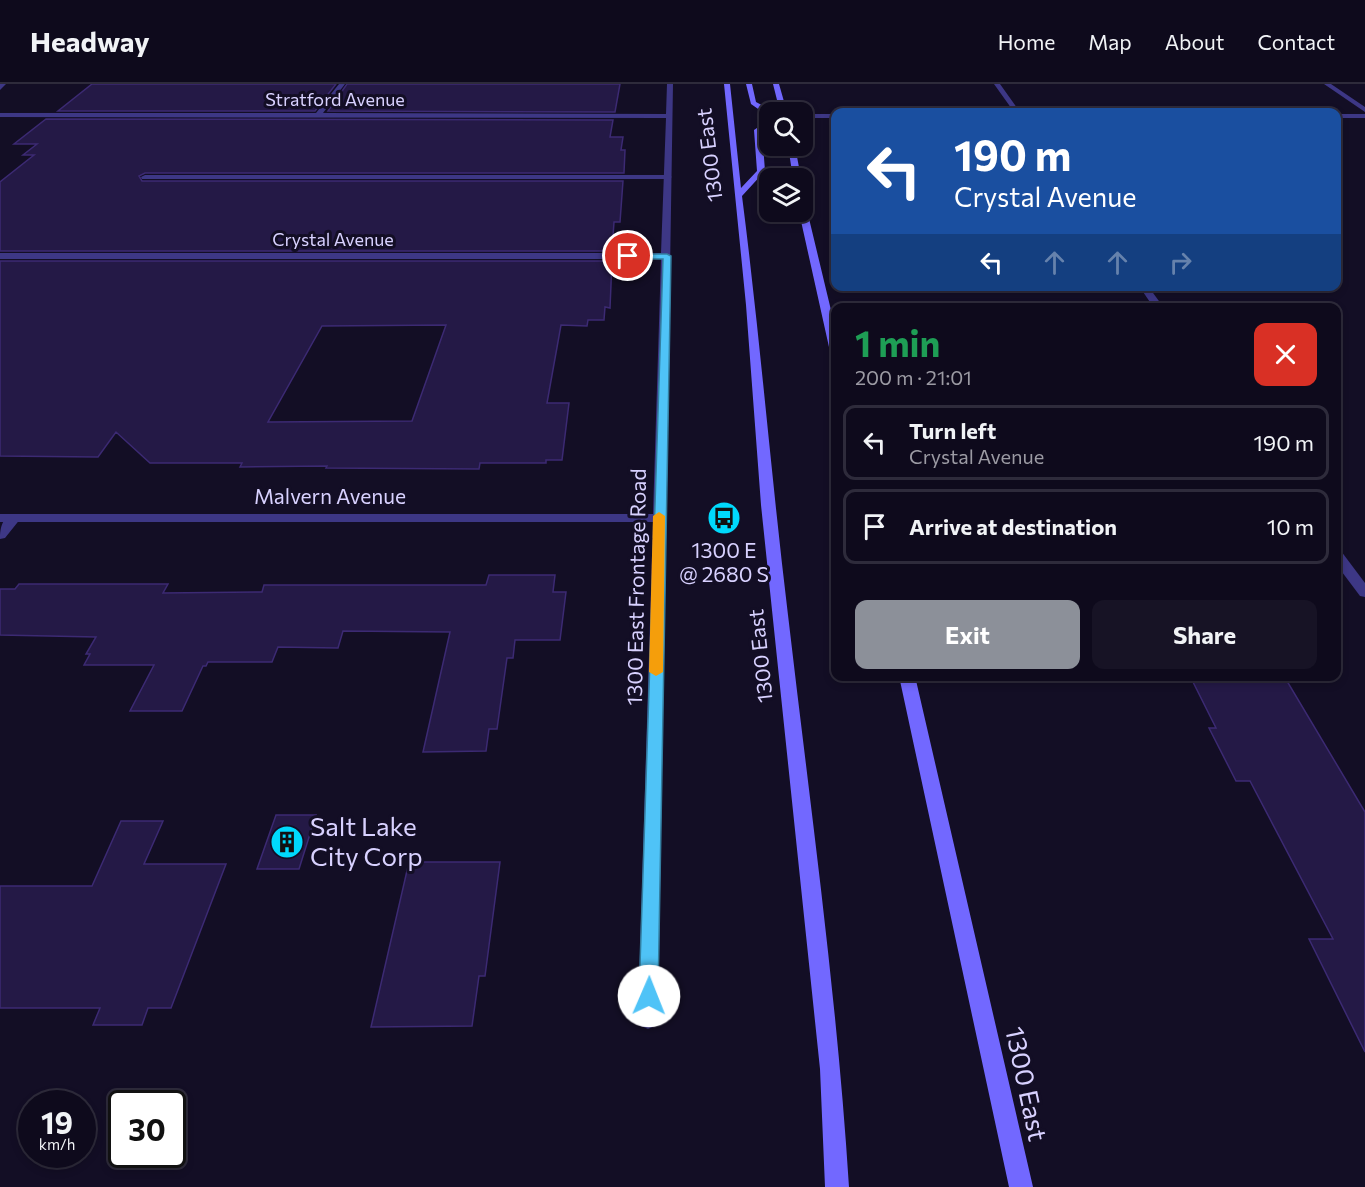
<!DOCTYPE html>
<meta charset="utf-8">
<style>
body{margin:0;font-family:Commissioner,sans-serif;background:#171325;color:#f1f3f6;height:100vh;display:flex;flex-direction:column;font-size:22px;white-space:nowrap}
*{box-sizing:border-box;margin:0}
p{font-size:20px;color:#9b9aa3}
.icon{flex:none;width:33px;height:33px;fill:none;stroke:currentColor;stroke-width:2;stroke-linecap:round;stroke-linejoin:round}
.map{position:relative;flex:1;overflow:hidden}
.drawer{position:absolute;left:831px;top:219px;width:510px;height:378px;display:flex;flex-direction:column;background:#0e0a1c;border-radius:12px;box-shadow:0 3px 9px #0003,0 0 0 2px #2e2b3b}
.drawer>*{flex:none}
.hud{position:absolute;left:831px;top:24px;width:510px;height:183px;border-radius:12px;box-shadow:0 3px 9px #0003,0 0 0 2px #2e2b3b;background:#1a4fa0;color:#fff;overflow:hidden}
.buttons{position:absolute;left:759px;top:18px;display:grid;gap:12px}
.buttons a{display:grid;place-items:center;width:54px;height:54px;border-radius:12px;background:#0e0a1c;box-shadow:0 3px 9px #0003,0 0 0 2px #2e2b3b;font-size:30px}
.speed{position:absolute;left:18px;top:1006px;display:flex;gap:12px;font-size:30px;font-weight:700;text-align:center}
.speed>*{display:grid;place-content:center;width:78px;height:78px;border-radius:50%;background:#0e0a1c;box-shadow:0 3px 9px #0003,0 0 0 2px #2e2b3b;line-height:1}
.speed small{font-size:15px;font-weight:400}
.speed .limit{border:3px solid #111;border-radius:9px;background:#fff;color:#111}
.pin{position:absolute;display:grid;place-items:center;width:51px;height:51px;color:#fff;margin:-26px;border:3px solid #fff;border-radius:50%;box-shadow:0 2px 6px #0007}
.me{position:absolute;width:66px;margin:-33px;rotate:1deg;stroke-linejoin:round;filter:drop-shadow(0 0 4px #0008)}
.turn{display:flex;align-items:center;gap:21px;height:126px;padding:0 24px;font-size:27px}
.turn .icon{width:78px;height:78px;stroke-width:2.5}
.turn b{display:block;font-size:42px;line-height:51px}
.lanes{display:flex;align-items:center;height:57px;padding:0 24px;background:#0003;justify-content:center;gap:30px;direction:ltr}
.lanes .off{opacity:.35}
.round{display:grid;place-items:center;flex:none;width:63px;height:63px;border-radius:12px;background:#171325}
.head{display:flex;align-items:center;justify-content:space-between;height:102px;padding:0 24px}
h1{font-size:36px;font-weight:700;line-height:45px;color:#1e9e55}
.action{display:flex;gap:12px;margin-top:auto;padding:12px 24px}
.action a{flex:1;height:69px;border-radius:12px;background:#8c9099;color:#fff;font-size:24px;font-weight:700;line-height:69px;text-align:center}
.action a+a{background:#171325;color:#f1f3f6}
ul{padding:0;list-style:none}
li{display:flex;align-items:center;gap:18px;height:75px;margin:0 12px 9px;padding:0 12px;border:3px solid #2e2b3b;border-radius:12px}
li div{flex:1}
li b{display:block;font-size:22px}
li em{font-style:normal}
header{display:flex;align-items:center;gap:36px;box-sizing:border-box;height:84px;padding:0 30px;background:#0e0a1c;border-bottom:2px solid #2e2b3b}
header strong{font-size:28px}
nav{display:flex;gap:33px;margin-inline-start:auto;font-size:21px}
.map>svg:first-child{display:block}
.building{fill:#241946;stroke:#3c2a73;stroke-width:1.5;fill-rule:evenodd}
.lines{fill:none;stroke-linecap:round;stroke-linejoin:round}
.service{fill:#3d3785;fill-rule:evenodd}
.minor{fill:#3d3785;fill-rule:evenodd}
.tertiary{fill:#3d3785;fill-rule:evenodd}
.secondary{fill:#7268ff;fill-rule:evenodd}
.route{fill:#4fc3f7;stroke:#337fa1;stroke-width:1.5}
.slow{fill:#f59e0b}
.labels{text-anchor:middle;stroke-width:6;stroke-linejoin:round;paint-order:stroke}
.far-street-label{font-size:18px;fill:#d8d1ff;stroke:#130e25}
.street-label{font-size:21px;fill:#d8d1ff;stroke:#130e25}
.poi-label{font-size:21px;fill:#d8d1ff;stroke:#130e25}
.near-poi-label{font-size:26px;fill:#d8d1ff;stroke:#130e25;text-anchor:start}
.near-street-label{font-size:26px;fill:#d8d1ff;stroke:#130e25}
</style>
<header>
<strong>Headway</strong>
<nav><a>Home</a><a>Map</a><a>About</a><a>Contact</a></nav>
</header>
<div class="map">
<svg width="1365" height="1103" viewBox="0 0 1365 1103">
<rect width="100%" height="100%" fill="#130e25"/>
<path class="building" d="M 92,0 L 336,0 L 315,27 L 58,27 Z
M 347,0 L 620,0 L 615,28 L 328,27 Z
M 46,35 L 613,36 L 610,53 L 623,53 L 621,66 L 625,66 L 624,89 L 145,89 L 139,92 L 142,97 L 623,97 L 620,138 L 614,138 L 612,167 L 0,167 L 0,98 L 34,71 L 23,71 L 37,60 L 14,60 Z
M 0,177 L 612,177 L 610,224 L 605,223 L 604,236 L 588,236 L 587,242 L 561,241 L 547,319 L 569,319 L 562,376 L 546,376 L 546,379 L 480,379 L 479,385 L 326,384 L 327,382 L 240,383 L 242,379 L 150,379 L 116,348 L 98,373 L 0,372 ZM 446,241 L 412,337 L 268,338 L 322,242 Z
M 489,491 L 555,491 L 553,508 L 566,508 L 560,556 L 515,556 L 513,574 L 507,574 L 497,645 L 489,645 L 486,667 L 423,668 L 450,548 L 343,547 L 338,564 L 278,563 L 272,578 L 208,578 L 206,582 L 203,582 L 182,627 L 130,627 L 154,581 L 84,581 L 90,570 L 86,570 L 96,553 L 0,551 L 0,505 L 15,505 L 19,500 L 168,500 L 163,509 L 262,508 L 264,501 L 486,501 Z
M 1190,592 L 1284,592 L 1365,728 L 1365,968 L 1309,855 L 1333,855 L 1250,697 L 1236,697 L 1209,644 L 1216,644 Z
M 276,731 L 316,731 L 299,785 L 257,785 Z
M 121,737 L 163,737 L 144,780 L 226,780 L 171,924 L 148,924 L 142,941 L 93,941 L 100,924 L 0,924 L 0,802 L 92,802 Z
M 409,778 L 500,778 L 485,892 L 479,892 L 472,942 L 371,943 Z"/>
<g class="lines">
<path class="service" d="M 145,91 L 668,91 L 672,93 L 668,95 L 142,95 L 141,93 Z
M 14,430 L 21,434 L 5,454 L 0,455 C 0,444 2,433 14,430 Z"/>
<path class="minor" d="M 339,0 L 345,0 L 323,29 L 666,30 L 667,0 L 673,0 L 658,936 L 655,942 L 648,945 L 641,942 L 638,936 L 653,438 L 0,438 L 0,430 L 653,430 L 661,175 L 0,175 L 0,169 L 661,169 L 666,34 L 0,33 L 0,29 L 316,29 Z
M 994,0 L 1000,0 L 1020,28 L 1014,28 Z
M 1324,0 L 1331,0 L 1365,23 L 1365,28 Z
M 802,30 L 836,30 L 836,34 L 802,34 Z
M 1336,30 L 1365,30 L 1365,34 L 1336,34 Z
M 1139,202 L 1148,202 L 1164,224 L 1154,224 Z
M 1336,466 L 1341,467 L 1365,499 L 1365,513 L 1360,512 L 1336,480 Z"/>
<path class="tertiary" d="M 0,0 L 6,0 L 0,6 Z"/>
<path class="secondary" d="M 724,0 L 730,0 L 741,104 L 757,87 L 754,46 L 770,35 L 770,41 L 762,47 L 765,87 L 742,112 C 760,252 771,391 788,531 C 810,721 837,911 849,1103 L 825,1103 L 820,985 L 761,421 L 746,221 Z
M 746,0 L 752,0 L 756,18 L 775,28 L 761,27 L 751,20 Z
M 773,0 L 779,0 L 787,28 L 780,28 Z
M 788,62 L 795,62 L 801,94 L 793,94 Z
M 802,120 L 806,122 L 836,247 L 836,275 L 831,272 L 799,128 L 802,128 Z
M 899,592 L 915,592 L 1033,1103 L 1009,1103 Z"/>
</g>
<path class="route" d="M 625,170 L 667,170 L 671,172 L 658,912 L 655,918 L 649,920 L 642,918 L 639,912 L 663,175 L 628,175 L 624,172 Z"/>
<path class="slow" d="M 659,428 L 665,432 L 663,588 L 656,592 L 649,588 L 653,432 Z"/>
<defs>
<g id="bus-disc" transform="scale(1.725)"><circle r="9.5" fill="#00d9fc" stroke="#130e25"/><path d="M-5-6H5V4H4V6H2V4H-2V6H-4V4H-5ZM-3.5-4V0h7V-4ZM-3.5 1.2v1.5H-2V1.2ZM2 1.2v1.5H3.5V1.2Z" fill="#111"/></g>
<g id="building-disc" transform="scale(1.725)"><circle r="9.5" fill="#00d9fc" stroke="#130e25"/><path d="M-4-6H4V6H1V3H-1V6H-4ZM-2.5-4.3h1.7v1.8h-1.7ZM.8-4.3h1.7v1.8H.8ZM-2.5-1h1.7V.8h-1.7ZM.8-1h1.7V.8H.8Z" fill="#111"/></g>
</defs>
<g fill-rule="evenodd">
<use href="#bus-disc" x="724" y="434"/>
<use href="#building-disc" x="287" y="758"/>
</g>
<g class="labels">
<g class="far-street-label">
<text x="335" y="22">Stratford Avenue</text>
<text x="333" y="162">Crystal Avenue</text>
</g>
<g class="street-label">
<text transform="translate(710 71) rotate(-97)" y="7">1300 East</text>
<text x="330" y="420">Malvern Avenue</text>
<text transform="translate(637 503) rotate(-89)" y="7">1300 East Frontage Road</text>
<text transform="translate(761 572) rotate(-96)" y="7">1300 East</text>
</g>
<g class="poi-label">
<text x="724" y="474">1300 E<tspan x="724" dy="24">@ 2680 S</tspan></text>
</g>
<g class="near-poi-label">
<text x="310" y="752">Salt Lake<tspan x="310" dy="30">City Corp</tspan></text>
</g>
<g class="near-street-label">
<text transform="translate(1026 1000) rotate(78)" y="9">1300 East</text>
</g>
</g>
</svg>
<div class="buttons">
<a><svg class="icon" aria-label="search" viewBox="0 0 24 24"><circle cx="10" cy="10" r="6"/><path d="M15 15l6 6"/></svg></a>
<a><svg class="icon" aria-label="layers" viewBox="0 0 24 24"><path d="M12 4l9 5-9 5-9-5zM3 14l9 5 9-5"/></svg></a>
</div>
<div class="speed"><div>19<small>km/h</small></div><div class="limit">30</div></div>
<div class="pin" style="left:628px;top:172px;background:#d93025"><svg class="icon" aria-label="arrive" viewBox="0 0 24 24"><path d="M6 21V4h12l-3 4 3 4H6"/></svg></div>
<svg class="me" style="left:649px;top:912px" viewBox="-20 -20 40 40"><circle r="19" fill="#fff"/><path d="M0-13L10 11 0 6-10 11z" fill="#4fc3f7"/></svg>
<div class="hud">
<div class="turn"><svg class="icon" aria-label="left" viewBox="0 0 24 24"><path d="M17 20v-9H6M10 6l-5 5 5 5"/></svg><div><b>190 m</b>Crystal Avenue</div></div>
<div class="lanes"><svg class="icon" aria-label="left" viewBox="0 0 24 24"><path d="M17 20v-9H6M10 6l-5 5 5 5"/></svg><svg class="icon off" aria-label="ahead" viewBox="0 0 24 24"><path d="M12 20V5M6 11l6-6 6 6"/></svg><svg class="icon off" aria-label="ahead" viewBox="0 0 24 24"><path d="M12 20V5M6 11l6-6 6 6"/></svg><svg class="icon off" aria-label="right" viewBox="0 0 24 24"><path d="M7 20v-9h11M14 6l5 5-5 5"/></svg></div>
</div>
<section class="drawer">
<div class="head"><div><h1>1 min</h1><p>200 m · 21:01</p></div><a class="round" style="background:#d93025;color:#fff"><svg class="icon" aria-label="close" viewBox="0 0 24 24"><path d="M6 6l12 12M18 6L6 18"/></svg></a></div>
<ul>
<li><svg class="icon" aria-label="left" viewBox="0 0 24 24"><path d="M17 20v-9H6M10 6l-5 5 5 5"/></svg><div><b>Turn left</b><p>Crystal Avenue</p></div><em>190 m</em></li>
<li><svg class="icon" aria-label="arrive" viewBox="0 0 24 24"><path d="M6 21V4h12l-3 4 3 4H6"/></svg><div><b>Arrive at destination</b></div><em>10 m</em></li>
</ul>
<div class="action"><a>Exit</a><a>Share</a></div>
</section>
</div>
